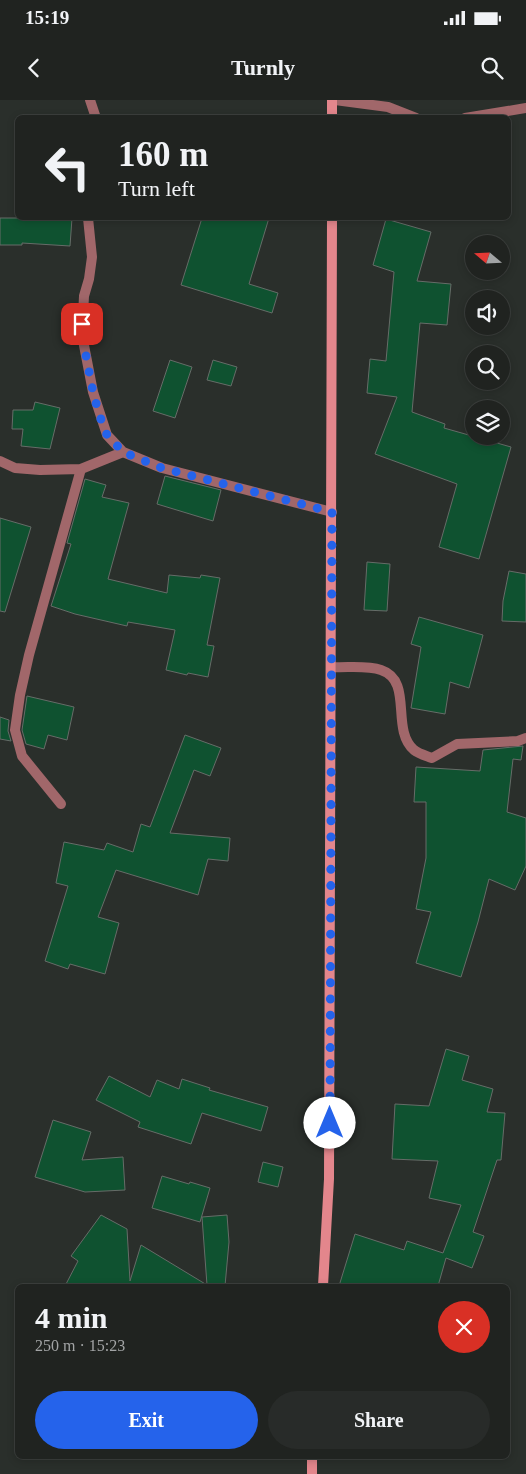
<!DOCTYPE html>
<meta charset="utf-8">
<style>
body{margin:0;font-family:"Times New Roman",serif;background:#282b29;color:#f1f3f6;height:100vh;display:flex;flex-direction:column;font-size:19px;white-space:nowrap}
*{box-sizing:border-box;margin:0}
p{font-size:16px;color:#a2a4a5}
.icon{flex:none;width:28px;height:28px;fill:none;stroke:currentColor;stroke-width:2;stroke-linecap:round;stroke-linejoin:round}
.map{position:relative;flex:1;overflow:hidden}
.details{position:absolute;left:15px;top:1184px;width:495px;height:175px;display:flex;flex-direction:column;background:#202320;border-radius:8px;box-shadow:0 2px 8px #0003,0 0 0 1px #3d403e}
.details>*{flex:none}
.hud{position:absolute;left:15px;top:15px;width:496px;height:105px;border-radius:8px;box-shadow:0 2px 8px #0003,0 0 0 1px #3d403e;background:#202320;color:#f1f3f6;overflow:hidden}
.needle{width:32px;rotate:289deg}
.fabs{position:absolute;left:465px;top:135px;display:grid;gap:10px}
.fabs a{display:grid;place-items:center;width:45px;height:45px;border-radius:50%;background:#202320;box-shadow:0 2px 8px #0003,0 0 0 1px #3d403e;font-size:25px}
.pin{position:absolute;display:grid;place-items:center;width:42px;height:42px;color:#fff;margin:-21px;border-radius:10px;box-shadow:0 2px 8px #0006}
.me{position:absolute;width:55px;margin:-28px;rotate:0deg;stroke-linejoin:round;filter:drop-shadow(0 0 4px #0008)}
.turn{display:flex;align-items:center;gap:18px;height:105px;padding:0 20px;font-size:22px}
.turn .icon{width:65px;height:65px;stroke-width:2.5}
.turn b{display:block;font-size:35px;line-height:42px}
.round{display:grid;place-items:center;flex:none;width:52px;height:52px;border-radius:26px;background:#282b29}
.summary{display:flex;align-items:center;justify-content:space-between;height:85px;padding:0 20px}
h1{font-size:30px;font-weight:700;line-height:38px}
.action{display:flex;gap:10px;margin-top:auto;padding:10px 20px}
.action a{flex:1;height:58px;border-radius:30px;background:#2563eb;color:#fff;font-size:20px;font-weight:700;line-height:58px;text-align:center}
.action a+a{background:#282b29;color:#f1f3f6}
.status{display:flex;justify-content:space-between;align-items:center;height:35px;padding:0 25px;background:#202320;direction:ltr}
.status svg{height:14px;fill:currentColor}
header{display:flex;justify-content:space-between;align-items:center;height:65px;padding:0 20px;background:#202320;font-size:22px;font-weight:700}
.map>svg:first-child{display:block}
.building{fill:#0f5230;stroke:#666c68}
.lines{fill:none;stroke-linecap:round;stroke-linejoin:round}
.street{stroke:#a1676a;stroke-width:10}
.secondary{stroke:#e3868c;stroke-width:10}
.route{stroke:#2563eb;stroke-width:9;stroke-dasharray:0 16.2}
</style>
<div class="status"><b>15:19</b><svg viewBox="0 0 49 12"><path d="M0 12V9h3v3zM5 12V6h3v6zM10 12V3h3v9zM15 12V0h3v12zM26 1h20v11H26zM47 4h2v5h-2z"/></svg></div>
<header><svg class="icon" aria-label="back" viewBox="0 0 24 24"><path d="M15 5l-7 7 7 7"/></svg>Turnly<svg class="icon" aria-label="search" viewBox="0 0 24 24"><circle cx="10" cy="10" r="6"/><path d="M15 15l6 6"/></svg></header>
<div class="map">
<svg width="526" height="1374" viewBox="0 0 526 1374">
<rect width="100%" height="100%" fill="#2a2f2b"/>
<path class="building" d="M 0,118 L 72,118 L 70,146 L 22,143 L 22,145 L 0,145 Z
M 202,118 L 269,118 L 249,184 L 278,193 L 272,213 L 181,185 Z
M 386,119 L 431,132 L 417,181 L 451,184 L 447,225 L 420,223 L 412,312 L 445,324 L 444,328 L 511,347 L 479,459 L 439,447 L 457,384 L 375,354 L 397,297 L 367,293 L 370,259 L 386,261 L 394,172 L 373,165 Z
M 170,260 L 192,267 L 175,318 L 153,311 Z
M 213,260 L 237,267 L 231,286 L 207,280 Z
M 35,302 L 60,308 L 50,349 L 21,346 L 23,329 L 12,329 L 13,310 L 33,310 Z
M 165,376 L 221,390 L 213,421 L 157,404 Z
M 85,379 L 106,385 L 102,397 L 129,403 L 108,479 L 167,493 L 169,475 L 200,478 L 201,475 L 220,478 L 207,545 L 214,546 L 208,577 L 188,573 L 187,575 L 166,570 L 175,530 L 128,522 L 127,526 L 75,514 L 51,506 L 71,444 L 67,443 Z
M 0,418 L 31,427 L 5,512 L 0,511 Z
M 367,462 L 390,464 L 387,511 L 364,510 Z
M 509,471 L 526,474 L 526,522 L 502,521 L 503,501 Z
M 419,517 L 483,535 L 469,588 L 450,582 L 445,614 L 411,608 L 421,547 L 411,544 Z
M 27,596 L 74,607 L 67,640 L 48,635 L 44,649 L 26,644 L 22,630 Z
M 0,617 L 9,620 L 8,631 L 11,641 L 0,639 Z
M 185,635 L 221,648 L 210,676 L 194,670 L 170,733 L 230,738 L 228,761 L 208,759 L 198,795 L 116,770 L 98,817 L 119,823 L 105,874 L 70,864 L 68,869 L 45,861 L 68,786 L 56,783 L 64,742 L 104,750 L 107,743 L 133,752 L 141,724 L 150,727 Z
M 523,646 L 521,660 L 513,659 L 507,712 L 526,718 L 526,766 L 515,790 L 489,779 L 478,822 L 461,877 L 416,863 L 431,812 L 416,809 L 426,758 L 426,702 L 414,702 L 416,667 L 480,671 L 483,650 Z
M 446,949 L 469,956 L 462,980 L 493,989 L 487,1012 L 505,1013 L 501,1060 L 497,1060 L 473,1132 L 484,1136 L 472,1168 L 446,1158 L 438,1186 L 339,1186 L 355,1134 L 404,1150 L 407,1141 L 443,1153 L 461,1105 L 429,1098 L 438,1061 L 392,1059 L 395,1004 L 429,1006 Z
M 109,976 L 150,997 L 157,980 L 179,989 L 182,979 L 210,988 L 209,990 L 268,1007 L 261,1031 L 202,1013 L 191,1044 L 138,1027 L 140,1022 L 96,1000 Z
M 53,1020 L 91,1032 L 82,1060 L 123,1057 L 125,1090 L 85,1092 L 35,1077 Z
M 263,1062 L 283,1067 L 278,1087 L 258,1082 Z
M 162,1076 L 189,1084 L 190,1082 L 210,1088 L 200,1122 L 152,1108 Z
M 101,1115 L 127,1129 L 130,1181 L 141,1145 L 207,1185 L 202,1117 L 227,1115 L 229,1142 L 225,1186 L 65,1186 L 78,1161 L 71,1156 Z"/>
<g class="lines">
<path class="street" d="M 90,0 L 96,18
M 335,0 L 388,7 L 416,18
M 465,18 L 526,8
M 88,118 L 92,157 L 89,179 L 84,196 L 82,235 L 93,292 L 107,335 L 123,352 L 162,368 L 332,412
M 0,361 L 15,368 L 40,370 L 81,369 L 123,352
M 331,567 C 347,568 367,565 381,570 C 414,581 390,629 414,650 C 419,654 427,656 432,658 L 457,644 L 518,641 L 526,638
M 61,704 L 22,656 L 15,630 L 20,595 L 29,555 L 81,369"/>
<path class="secondary" d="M 332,18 L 332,0
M 323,1186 L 329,1079 L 332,118
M 312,1356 L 312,1374"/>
</g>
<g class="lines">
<path class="route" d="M 82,224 L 82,235 L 93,292 L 99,314 L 107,335 L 123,352 L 162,368 L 332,412 L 330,1023"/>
</g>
</svg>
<div class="fabs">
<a><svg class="needle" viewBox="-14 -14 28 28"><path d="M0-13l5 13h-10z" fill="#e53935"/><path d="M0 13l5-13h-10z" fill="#a2a4a5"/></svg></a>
<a><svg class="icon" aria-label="sound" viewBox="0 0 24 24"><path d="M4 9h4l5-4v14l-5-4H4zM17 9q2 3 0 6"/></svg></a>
<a><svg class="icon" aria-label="search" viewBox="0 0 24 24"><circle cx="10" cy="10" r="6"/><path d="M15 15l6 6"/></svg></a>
<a><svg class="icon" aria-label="layers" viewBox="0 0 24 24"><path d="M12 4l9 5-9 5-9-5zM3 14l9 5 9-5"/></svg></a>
</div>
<div class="pin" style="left:82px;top:224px;background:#d93025"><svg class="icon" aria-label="arrive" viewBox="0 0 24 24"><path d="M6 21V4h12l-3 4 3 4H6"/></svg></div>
<svg class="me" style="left:330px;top:1023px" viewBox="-20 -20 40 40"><circle r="19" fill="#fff"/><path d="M0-13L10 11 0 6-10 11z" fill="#2563eb"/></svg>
<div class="hud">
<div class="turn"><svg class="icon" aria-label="left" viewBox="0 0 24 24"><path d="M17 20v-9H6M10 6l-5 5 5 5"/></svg><div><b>160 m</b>Turn left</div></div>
</div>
<section class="details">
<div class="summary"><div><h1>4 min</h1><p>250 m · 15:23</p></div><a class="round" style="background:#d93025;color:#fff"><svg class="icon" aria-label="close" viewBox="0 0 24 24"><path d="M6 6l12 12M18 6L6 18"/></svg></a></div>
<div class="action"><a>Exit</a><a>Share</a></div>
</section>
</div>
